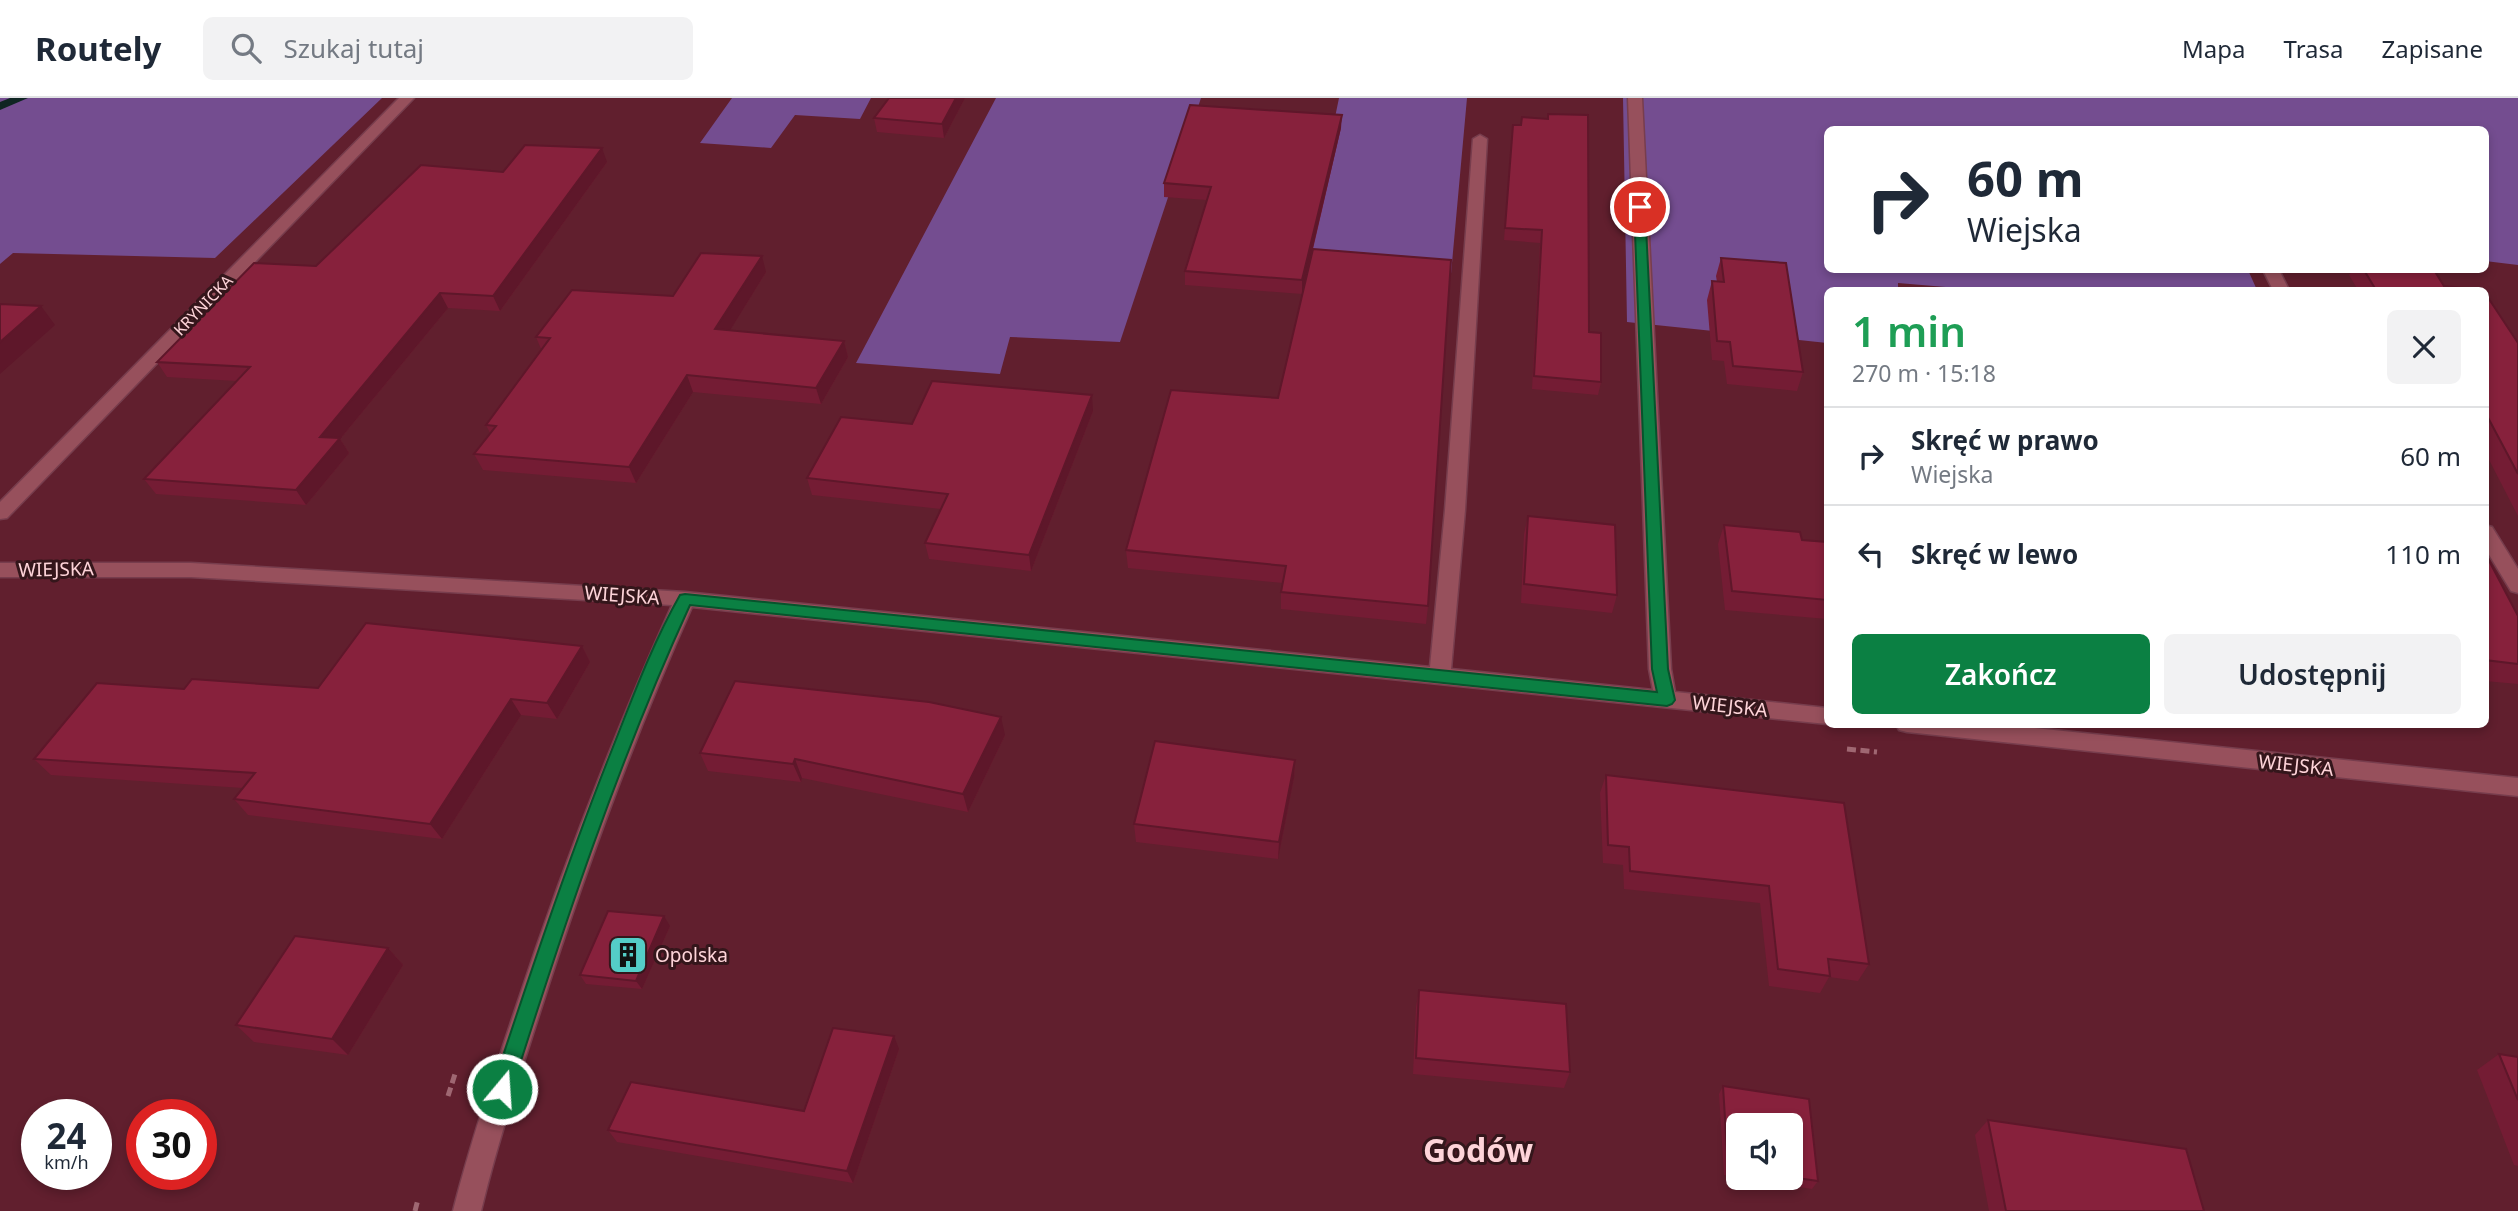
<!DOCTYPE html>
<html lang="pl">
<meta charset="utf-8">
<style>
body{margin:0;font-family:"Noto Sans",sans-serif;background:#f2f2f3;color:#1f2937;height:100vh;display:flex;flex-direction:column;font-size:26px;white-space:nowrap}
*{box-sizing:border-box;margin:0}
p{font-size:23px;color:#747a83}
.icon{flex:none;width:38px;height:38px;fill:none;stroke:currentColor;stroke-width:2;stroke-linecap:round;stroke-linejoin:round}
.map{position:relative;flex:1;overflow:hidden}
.details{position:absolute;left:1824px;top:189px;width:665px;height:441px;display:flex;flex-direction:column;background:#fff;border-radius:10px;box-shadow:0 4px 10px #0003}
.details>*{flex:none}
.guide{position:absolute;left:1824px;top:28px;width:665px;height:147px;border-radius:10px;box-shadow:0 4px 10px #0003;background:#fff;color:#1f2937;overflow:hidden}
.buttons{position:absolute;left:1726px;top:1015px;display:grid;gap:14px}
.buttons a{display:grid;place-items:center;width:77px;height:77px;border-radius:10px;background:#fff;box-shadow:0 4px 10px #0003;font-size:35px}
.speed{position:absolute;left:21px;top:1001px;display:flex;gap:14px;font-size:35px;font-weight:700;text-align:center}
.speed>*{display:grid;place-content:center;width:91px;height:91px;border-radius:50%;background:#fff;box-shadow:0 4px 10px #0003;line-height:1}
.speed small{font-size:18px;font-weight:400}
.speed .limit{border:10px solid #d22;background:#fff;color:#111}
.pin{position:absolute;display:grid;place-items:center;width:60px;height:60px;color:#fff;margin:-30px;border:4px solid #fff;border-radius:50%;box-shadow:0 2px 7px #0007}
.me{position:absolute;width:77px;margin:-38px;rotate:18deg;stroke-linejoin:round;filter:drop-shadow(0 0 5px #0008)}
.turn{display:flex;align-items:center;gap:24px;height:147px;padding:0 28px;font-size:32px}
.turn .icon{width:91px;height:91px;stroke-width:2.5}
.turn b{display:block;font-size:49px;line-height:60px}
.round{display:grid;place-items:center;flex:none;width:74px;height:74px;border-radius:10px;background:#f2f2f3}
.head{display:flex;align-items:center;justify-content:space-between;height:119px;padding:0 28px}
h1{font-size:42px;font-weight:600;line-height:52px;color:#1e9e55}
.action{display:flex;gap:14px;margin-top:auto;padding:14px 28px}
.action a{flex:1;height:80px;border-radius:10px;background:#0b8043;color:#fff;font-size:28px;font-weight:600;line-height:80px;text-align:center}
.action a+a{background:#f2f2f3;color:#1f2937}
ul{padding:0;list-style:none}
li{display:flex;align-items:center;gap:21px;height:98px;padding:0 28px;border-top:2px solid #e0e1e3}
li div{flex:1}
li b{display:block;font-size:26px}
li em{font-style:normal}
header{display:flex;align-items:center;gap:42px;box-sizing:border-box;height:98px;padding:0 35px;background:#fff;border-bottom:2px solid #e0e1e3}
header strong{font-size:33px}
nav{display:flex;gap:38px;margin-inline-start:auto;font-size:24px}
.search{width:490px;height:63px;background:#f2f2f3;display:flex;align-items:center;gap:18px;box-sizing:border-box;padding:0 24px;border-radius:10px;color:#747a83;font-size:26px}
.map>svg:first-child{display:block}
.green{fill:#744d90}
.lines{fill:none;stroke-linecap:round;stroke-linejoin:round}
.stream{fill:#0f2523;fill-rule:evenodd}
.minor-casing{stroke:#773d4d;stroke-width:3}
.path{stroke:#9f6772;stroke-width:5;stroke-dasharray:9 4.5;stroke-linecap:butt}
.minor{fill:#97505c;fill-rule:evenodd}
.wall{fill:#741c34}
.shaded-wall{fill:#5e172a}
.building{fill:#87213c;stroke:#5e172a;stroke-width:2}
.route{fill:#0b8043;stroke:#07532c;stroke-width:2}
.labels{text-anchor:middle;stroke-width:6;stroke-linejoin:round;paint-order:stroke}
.far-street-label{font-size:16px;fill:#fed4d9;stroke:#34161b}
.street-label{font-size:19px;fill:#fed4d9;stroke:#34161b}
.poi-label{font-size:19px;fill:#fed4d9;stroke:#34161b;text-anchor:start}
.near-district-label{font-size:32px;font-weight:bold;fill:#fed4d9;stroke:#34161b}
</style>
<header>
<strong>Routely</strong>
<div class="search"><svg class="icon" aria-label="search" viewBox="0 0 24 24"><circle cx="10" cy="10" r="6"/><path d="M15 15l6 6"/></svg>Szukaj tutaj</div>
<nav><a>Mapa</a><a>Trasa</a><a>Zapisane</a></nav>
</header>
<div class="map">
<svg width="2518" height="1113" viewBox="0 0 2518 1113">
<rect width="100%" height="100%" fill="#611f2e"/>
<path class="green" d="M 0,0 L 382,0 L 215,160 L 13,155 L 0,166 Z
M 732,0 L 871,0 L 860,21 L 795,17 L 771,50 L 700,45 Z
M 996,0 L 1201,0 L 1120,244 L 1010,239 L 1000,276 L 856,265 Z
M 1339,0 L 1467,0 L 1451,176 L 1305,165 Z
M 1623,0 L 2518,0 L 2518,167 L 2485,163 L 2485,32 L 1827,32 L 1827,172 L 2248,172 L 2257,192 L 1981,192 L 1898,185 L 1898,192 L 1827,192 L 1827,245 L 1627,224 Z"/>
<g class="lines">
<path class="stream" d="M 10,0 L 28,0 L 0,12 L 0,4 Z"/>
<g class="minor-casing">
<path id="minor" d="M 399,0 L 414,0 L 7,420 L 0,421 L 0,404 Z
M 1628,0 L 1642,0 L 1671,571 L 1675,594 L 1827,610 L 1827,626 L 692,509 C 633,641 584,776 540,914 C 519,980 497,1046 481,1113 L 453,1113 C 470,1046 492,980 514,915 C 560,776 612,640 672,507 L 191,479 L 0,479 L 0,465 L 191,465 L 685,494 L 1430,569 L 1445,412 L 1473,41 L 1480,37 L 1487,41 L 1465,412 L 1451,571 L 1653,592 L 1649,571 Z
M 2263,172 L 2279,172 L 2289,192 L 2273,192 Z
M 2485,427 L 2492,429 L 2518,471 L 2518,495 L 2511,493 L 2485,450 Z
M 1896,626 L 1995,626 L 2518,680 L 2518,698 L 1907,634 L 1899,632 Z"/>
</g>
<path class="path" d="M 1847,651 L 1877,654
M 448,998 L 455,976
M 415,1113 L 418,1101"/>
<use href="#minor" class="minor"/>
</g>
<path class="wall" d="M 889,0 L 965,0 L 944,40 L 877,34 L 874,20 Z
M 1513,27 L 1589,234 L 1601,284 L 1598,297 L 1532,291 L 1540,145 L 1504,142 Z
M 1341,30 L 1313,151 L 1428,508 L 1426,526 L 1281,511 L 1281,494 L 1283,485 L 1128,470 L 1126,452 L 1278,300 L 1302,196 L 1185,187 L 1185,173 L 1207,102 L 1164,99 L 1164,85 Z
M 607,64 L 500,213 L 448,210 L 340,341 L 349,355 L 306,407 L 156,396 L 144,381 L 237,283 L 167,279 L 157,264 L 316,168 L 503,74 Z
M 1721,160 L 1803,274 L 1797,293 L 1727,286 L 1724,263 L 1712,262 L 1707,202 L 1712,183 L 1717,184 L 1716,178 Z
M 2353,172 L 2434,172 L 2444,188 L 2483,192 L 2358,192 L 2349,177 Z
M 766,174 L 730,232 L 844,243 L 848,259 L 821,306 L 693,294 L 636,385 L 483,372 L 474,356 L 490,335 L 486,327 L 541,251 L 536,239 L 673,198 Z
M 2485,195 L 2518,245 L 2518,418 L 2485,354 Z
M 1093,313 L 1031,473 L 929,461 L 925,445 L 941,411 L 812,397 L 807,380 L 912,326 Z
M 1528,418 L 1617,497 L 1612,515 L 1521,505 L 1524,436 Z
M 1724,427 L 1802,442 L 1827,444 L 1827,521 L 1725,512 L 1718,446 Z
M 2485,455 L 2518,518 L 2518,586 L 2485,583 Z
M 582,548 L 590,564 L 557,621 L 521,617 L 442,741 L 248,717 L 234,701 L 243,690 L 51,677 L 34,661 L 184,591 L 318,590 Z
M 1005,637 L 968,714 L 802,680 L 801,684 L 708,673 L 700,655 Z
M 1295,662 L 1294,680 L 1278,761 L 1136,744 L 1134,726 Z
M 1606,677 L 1844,705 L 1869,866 L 1858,883 L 1829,879 L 1820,895 L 1769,888 L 1760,805 L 1624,791 L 1623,767 L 1603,765 L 1600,695 Z
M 670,828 L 642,891 L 586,886 L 580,877 Z
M 388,850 L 403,867 L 348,957 L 254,944 L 236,927 Z
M 1419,892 L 1570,974 L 1564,990 L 1413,976 L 1416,909 Z
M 899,951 L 853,1085 L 617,1044 L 608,1032 L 804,1013 Z
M 2499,956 L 2518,959 L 2518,1068 L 2514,1067 L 2477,972 Z
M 1723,988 L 1809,1001 L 1818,1083 L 1812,1091 L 1742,1080 L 1790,1080 L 1790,1027 L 1738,1027 L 1738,1079 L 1724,1077 L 1719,996 Z
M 1988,1022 L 2204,1113 L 1989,1113 L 1975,1037 Z"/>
<path class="shaded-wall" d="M 956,0 L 965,0 L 944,40 L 942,26 Z
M 1342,17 L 1341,30 L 1302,196 L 1302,182 Z
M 602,50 L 607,64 L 500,213 L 493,198 Z
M 762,158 L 766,174 L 721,247 L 715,231 Z
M 440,195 L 448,210 L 340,341 L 349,355 L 306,407 L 296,392 L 320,339 Z
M 41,208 L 55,227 L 0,276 L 0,244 Z
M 844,243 L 848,259 L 821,306 L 816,290 Z
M 687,277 L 693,294 L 636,385 L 629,369 Z
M 1092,297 L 1093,313 L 1031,473 L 1029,457 Z
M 582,548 L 590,564 L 557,621 L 547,605 Z
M 511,601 L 521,617 L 442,741 L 430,726 Z
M 1001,619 L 1005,637 L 968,714 L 963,696 Z
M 795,661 L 802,680 L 801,684 L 793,666 Z
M 1295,662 L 1294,680 L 1278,761 L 1279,744 Z
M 664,818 L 670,828 L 642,891 L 636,883 Z
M 388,850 L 403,867 L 348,957 L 332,941 Z
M 894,938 L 899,951 L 853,1085 L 847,1073 Z"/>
<path class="building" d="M 889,0 L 956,0 L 942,26 L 874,20 Z
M 1190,7 L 1342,17 L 1302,182 L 1185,173 L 1211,89 L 1164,85 Z
M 1548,16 L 1588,17 L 1589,234 L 1601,235 L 1601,284 L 1534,278 L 1542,132 L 1505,130 L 1513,27 L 1521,27 L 1522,19 L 1548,21 Z
M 525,47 L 602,50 L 493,198 L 440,195 L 320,339 L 340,340 L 296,392 L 144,381 L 250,269 L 157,264 L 254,165 L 316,168 L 421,67 L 503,74 Z
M 1313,151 L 1451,162 L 1428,508 L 1281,494 L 1286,468 L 1126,452 L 1171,292 L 1278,300 Z
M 701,155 L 762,158 L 715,231 L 844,243 L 816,290 L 687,277 L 629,369 L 474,356 L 496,328 L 486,327 L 550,240 L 536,239 L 572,192 L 673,198 Z
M 1721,160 L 1786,165 L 1803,274 L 1733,268 L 1730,244 L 1717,243 L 1712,183 L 1724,184 Z
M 2364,172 L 2434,172 L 2444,188 L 2483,192 L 2376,192 Z
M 2485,195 L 2518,245 L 2518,376 L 2485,314 Z
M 0,206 L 41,208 L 0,244 Z
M 932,283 L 1092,297 L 1029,457 L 925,445 L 948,396 L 807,380 L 841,319 L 912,326 Z
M 1528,418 L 1615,427 L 1617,497 L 1524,486 Z
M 1724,427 L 1800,434 L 1802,442 L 1827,444 L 1827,502 L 1732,493 Z
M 2485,455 L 2518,518 L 2518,566 L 2485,562 Z
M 366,525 L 582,548 L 547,605 L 511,601 L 430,726 L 234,701 L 255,675 L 34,661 L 97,585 L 184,591 L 192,581 L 318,590 Z
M 735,583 L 929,604 L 1001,619 L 963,696 L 795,661 L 793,666 L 700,655 Z
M 1155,643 L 1295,662 L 1279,744 L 1134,726 Z
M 1606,677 L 1844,705 L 1869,866 L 1828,861 L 1830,878 L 1778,871 L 1769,788 L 1630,773 L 1629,749 L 1608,747 Z
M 608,813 L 664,818 L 636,883 L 580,877 Z
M 295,838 L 388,850 L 332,941 L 236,927 Z
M 1419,892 L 1566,906 L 1570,974 L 1416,960 Z
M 833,930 L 894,938 L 847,1073 L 608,1032 L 631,984 L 804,1013 Z
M 2499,956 L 2518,959 L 2518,1002 Z
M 1723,988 L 1809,1001 L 1818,1083 L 1790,1079 L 1790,1027 L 1738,1027 L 1738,1070 L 1728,1069 Z
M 1988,1022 L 2186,1051 L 2204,1113 L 2006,1113 Z"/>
<path class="route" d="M 1640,105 L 1645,109 L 1668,571 L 1675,602 L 1672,606 L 1667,608 L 690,507 C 618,664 564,827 512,991 L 509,998 L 502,1001 L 495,998 L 492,991 C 529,879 566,768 609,659 C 631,604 651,548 680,497 L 685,496 L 1657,594 L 1652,571 L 1634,109 Z"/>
<defs>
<g id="building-square" transform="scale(2.0125)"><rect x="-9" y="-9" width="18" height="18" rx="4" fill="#54cdc7" stroke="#34161b"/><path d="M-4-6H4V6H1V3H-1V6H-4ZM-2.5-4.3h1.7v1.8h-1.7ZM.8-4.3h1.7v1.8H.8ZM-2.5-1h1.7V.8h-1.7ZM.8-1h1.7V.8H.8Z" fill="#111"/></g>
</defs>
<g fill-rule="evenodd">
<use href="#building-square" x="628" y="857"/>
</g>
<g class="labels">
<g class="far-street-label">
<text transform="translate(203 207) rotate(-46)" y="6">KRYNICKA</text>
</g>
<g class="street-label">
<text transform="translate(56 471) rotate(-1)" y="7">WIEJSKA</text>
<text transform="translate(622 497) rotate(4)" y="7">WIEJSKA</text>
<text transform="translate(1730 608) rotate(6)" y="7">WIEJSKA</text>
<text transform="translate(2296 667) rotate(6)" y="7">WIEJSKA</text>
</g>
<g class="poi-label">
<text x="655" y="864">Opolska</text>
</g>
<g class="near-district-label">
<text x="1478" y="1064">Godów</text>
</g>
</g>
</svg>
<div class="buttons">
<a><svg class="icon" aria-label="sound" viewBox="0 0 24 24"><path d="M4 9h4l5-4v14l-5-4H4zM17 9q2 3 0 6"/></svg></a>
</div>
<div class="speed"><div>24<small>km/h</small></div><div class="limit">30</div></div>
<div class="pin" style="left:1640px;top:109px;background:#d93025"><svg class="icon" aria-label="arrive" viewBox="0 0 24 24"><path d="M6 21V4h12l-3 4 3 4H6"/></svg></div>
<svg class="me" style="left:502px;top:991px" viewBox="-20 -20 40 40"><circle r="17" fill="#0b8043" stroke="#fff" stroke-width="3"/><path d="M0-11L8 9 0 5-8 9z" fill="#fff"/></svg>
<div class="guide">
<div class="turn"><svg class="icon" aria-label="right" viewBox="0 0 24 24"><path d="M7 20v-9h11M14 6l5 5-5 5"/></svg><div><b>60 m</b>Wiejska</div></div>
</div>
<section class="details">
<div class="head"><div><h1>1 min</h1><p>270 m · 15:18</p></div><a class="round"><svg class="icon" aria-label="close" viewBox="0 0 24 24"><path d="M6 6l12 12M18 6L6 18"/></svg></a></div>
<ul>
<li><svg class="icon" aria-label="right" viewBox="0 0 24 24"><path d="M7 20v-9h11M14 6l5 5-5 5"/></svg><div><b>Skręć w prawo</b><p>Wiejska</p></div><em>60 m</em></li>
<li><svg class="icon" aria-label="left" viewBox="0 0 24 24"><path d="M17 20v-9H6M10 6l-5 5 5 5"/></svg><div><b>Skręć w lewo</b></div><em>110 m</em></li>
</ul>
<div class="action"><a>Zakończ</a><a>Udostępnij</a></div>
</section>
</div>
